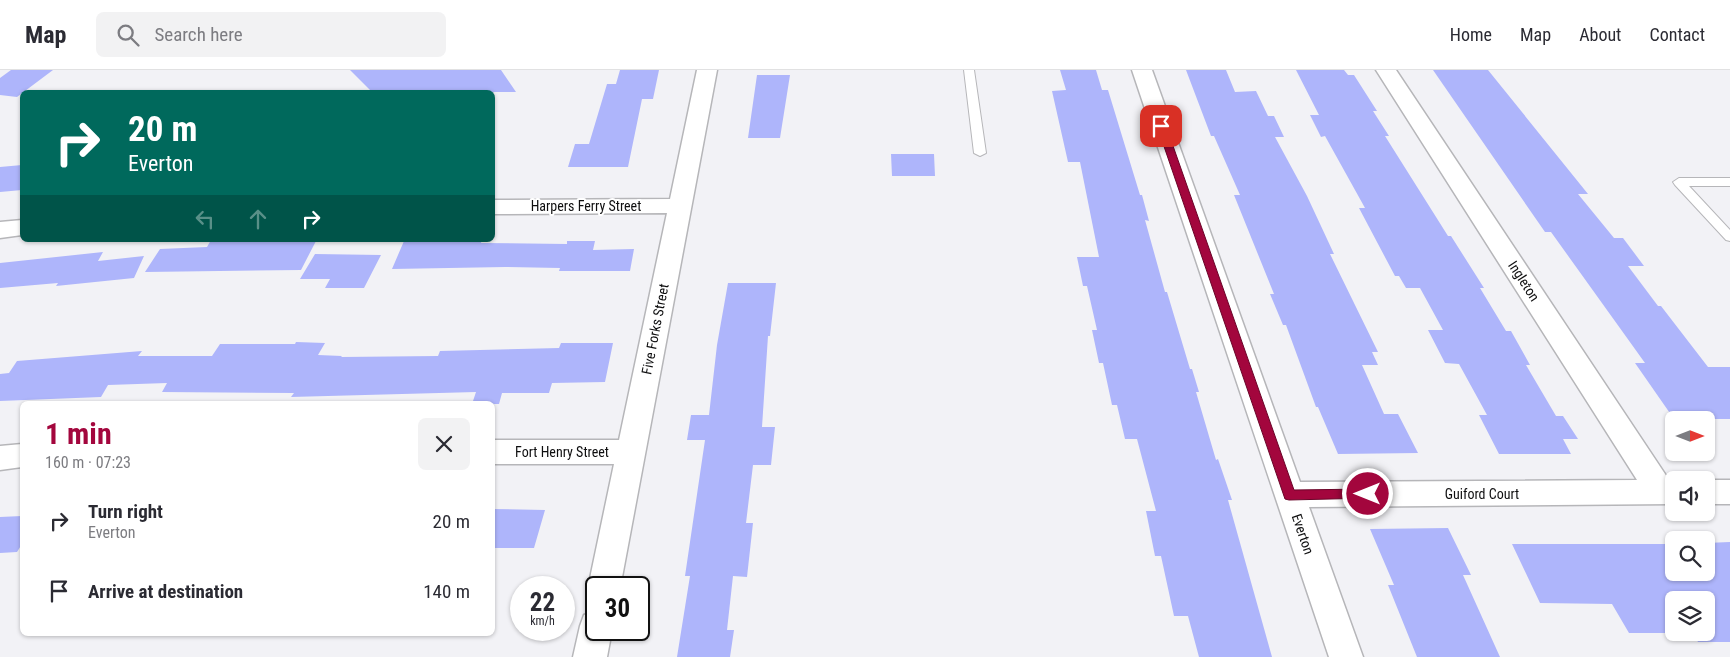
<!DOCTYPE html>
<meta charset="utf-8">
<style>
body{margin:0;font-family:"Roboto Condensed",sans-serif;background:#f2f2f3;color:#2b2b33;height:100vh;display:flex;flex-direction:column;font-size:19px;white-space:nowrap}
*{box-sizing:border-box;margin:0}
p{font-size:16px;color:#7c7c81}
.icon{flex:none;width:28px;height:28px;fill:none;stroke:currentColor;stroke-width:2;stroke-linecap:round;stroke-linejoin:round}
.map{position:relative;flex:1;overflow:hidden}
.details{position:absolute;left:20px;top:331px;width:475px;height:235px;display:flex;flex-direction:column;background:#fff;border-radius:8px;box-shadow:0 1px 4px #0004}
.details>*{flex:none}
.top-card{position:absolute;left:20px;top:20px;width:475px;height:152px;border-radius:8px;box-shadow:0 1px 4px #0004;background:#00695c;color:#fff;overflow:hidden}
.needle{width:32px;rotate:90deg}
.fabs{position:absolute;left:1665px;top:341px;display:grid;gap:10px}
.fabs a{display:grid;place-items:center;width:50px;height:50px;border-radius:8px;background:#fff;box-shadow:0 1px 4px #0004;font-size:25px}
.speed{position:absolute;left:510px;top:506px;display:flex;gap:10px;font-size:25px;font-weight:700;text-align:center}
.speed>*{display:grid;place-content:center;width:65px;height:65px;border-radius:50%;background:#fff;box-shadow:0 1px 4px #0004;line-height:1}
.speed small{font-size:12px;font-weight:400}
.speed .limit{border:2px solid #111;border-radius:8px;background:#fff;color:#111}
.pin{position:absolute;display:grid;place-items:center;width:42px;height:42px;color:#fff;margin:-21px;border-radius:10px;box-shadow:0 2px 8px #0006}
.me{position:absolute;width:55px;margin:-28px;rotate:270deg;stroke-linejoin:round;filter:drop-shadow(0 0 4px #0008)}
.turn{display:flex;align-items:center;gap:18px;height:105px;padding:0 25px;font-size:22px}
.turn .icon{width:65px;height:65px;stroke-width:2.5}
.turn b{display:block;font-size:35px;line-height:42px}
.lanes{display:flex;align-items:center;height:48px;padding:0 25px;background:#0003;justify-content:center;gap:25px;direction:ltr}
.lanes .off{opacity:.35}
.round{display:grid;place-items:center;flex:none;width:52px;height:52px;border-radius:8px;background:#f2f2f3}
.head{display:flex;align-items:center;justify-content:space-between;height:85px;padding:0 25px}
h1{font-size:30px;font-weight:700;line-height:38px;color:#a3063d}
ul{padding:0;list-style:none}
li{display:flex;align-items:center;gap:15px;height:70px;padding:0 25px}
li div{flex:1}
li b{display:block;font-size:19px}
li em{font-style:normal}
header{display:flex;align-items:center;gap:30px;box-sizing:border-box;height:70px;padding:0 25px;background:#fff;border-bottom:1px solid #e1e1e2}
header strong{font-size:24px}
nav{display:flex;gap:28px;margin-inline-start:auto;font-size:18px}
.search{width:350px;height:45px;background:#f2f2f3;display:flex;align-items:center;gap:12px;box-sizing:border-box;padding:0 18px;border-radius:8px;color:#7c7c81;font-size:19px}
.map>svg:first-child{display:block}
.building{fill:#aeb5fb;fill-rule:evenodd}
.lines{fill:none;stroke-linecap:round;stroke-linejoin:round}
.lane-casing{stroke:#b6b6b9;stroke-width:2}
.street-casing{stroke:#b6b6b9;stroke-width:3}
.lane{fill:#fff;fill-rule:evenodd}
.street{fill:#fff;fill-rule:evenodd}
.route{fill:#a3063d;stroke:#6a0428}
.labels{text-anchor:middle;stroke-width:4;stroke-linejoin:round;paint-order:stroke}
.street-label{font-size:14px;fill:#0e0e0f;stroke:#fff}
</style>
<header>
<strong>Map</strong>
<div class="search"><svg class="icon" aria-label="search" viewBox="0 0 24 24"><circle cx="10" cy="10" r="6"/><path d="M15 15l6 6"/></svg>Search here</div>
<nav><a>Home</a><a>Map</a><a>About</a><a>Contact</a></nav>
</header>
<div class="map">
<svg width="1730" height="587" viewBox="0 0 1730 587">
<rect width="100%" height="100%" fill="#f2f2f6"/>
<path class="building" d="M 11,0 L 53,0 L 17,27 L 0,25 L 0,8 Z
M 350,0 L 501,0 L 516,22 L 372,22 Z
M 620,0 L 659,0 L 653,29 L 642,29 L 628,97 L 568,97 L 575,74 L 589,74 L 607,14 L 616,14 Z
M 1060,0 L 1096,0 L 1102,20 L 1108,20 L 1140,125 L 1142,125 L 1149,151 L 1145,150 L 1165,222 L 1167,222 L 1190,299 L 1192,299 L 1199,322 L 1196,322 L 1216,390 L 1218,389 L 1232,430 L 1228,430 L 1272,587 L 1199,587 L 1188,546 L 1174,546 L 1161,486 L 1155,486 L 1146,441 L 1156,441 L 1137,369 L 1125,369 L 1117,335 L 1112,335 L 1103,293 L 1099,293 L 1092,260 L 1097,260 L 1087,216 L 1083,216 L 1077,187 L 1099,187 L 1080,92 L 1068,92 L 1052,21 L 1066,20 Z
M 1186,0 L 1226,0 L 1235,22 L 1256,21 L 1268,46 L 1274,46 L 1284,67 L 1275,67 L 1307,126 L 1334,184 L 1330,184 L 1378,282 L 1372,282 L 1378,295 L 1362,295 L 1384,344 L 1398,344 L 1418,383 L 1338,384 L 1318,337 L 1316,337 L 1286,255 L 1283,255 L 1270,224 L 1274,224 L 1234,125 L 1240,125 L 1214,66 L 1211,66 Z
M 1296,0 L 1344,0 L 1348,5 L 1354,5 L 1377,41 L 1373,41 L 1389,66 L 1385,66 L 1448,166 L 1451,166 L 1484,218 L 1480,218 L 1506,261 L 1511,261 L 1530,295 L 1526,295 L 1556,346 L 1563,346 L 1578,369 L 1563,369 L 1571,384 L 1499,384 L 1479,345 L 1487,345 L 1459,294 L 1445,293 L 1428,260 L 1443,260 L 1420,218 L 1406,218 L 1399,206 L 1395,206 L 1359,138 L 1365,138 L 1325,66 L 1321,67 L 1310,45 L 1319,45 Z
M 1433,0 L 1488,0 L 1588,124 L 1578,124 L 1614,168 L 1623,168 L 1644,196 L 1628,196 L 1658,236 L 1661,236 L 1708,297 L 1730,297 L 1730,349 L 1674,349 L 1635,293 L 1645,293 L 1551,162 L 1545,162 Z
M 757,5 L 790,5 L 780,68 L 748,68 Z
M 891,84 L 934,84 L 935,106 L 892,106 Z
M 22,95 L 22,120 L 0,122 L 0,97 Z
M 211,170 L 235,170 L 234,172 L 316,171 L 301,200 L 145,202 L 160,179 L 207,177 Z
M 482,170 L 481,173 L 567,174 L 567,171 L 595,171 L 593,180 L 634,179 L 630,201 L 559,201 L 560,198 L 505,197 L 392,199 L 404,171 Z
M 103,182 L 98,191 L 144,186 L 134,208 L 56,216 L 58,213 L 0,218 L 0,193 Z
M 315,184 L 381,185 L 364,218 L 325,218 L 330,209 L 300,209 Z
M 728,213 L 776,213 L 770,266 L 768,266 L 762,357 L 775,357 L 771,395 L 753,395 L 746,453 L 753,453 L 747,507 L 733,506 L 727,560 L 734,560 L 730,587 L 677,587 L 690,506 L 685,506 L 705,370 L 687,370 L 691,345 L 709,345 L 717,275 Z
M 296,272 L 325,273 L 318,285 L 342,286 L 341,287 L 438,286 L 440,281 L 559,278 L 561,273 L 613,273 L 605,312 L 552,313 L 549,323 L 502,323 L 499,334 L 472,334 L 476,322 L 291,327 L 294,323 L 162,322 L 167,313 L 108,315 L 101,327 L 0,331 L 0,304 L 9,303 L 17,291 L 142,281 L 138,286 L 212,286 L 220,274 L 295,274 Z
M 492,439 L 545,440 L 534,478 L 492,478 Z
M 22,446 L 22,474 L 17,482 L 0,483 L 0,447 Z
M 1448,458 L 1471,505 L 1463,505 L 1500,587 L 1417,587 L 1388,515 L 1394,515 L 1370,459 Z
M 1730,472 L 1730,572 L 1698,572 L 1693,563 L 1629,563 L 1612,534 L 1540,533 L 1512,474 L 1674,474 L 1674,502 L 1706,502 L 1706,473 ZM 1674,530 L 1706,530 L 1706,562 L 1674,562 Z"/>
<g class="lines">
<g class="lane-casing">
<path id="lane" d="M 964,0 L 974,0 L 986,83 L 980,86 L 974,83 Z
M 1679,108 L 1730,108 L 1730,116 L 1689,116 L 1730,160 L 1730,171 L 1726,170 L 1675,115 L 1673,112 Z"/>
</g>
<g class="street-casing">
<path id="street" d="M 697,0 L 717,0 L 620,518 L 596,518 L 596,530 L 593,528 L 588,518 L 614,394 L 492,394 L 492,370 L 619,370 L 667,143 L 492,144 L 492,130 L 670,129 Z
M 1132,0 L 1152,0 L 1300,412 L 1637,410 L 1376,0 L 1396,0 L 1669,410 L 1675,410 L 1674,434 L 1309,437 L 1363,587 L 1329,587 Z
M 22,150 L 22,165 L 0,168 L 0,152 Z
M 22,374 L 22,397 L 0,400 L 0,376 Z
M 1705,410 L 1730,410 L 1730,434 L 1706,434 Z
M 596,541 L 596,560 L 612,560 L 607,587 L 573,587 L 580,556 L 584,545 Z"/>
</g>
<use href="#lane" class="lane"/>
<use href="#street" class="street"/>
</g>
<path class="route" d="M 1161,53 L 1166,56 L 1294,420 L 1368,419 L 1372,421 L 1374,424 L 1372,428 L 1289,430 L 1285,429 L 1157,56 Z"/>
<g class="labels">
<g class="street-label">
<text x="586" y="141">Harpers Ferry Street</text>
<text transform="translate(1524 211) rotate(57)" y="5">Ingleton</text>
<text transform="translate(655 259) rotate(-79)" y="5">Five Forks Street</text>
<text x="562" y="387">Fort Henry Street</text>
<text x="1482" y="429">Guiford Court</text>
<text transform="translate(1303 464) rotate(71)" y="5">Everton</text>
</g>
</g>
</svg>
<div class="fabs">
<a><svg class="needle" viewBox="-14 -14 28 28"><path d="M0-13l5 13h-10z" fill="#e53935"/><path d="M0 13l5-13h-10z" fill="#7c7c81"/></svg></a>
<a><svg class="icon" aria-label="sound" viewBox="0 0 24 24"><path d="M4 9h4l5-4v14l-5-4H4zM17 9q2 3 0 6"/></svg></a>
<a><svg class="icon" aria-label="search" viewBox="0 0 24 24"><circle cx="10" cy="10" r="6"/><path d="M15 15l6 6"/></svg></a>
<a><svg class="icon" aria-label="layers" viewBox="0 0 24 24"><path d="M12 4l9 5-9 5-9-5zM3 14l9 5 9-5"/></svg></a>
</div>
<div class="speed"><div>22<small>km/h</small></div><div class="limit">30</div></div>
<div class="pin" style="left:1161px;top:56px;background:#d93025"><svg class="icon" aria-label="arrive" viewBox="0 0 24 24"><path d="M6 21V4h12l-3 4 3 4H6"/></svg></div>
<svg class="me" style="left:1368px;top:424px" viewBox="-20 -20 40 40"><circle r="17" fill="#a3063d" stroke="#fff" stroke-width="3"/><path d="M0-11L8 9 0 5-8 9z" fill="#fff"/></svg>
<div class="top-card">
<div class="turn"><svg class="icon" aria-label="right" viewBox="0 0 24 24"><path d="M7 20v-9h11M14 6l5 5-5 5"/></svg><div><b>20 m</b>Everton</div></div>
<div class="lanes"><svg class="icon off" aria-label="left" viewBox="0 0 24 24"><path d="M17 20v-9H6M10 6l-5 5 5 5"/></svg><svg class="icon off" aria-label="ahead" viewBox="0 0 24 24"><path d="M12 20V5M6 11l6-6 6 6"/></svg><svg class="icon" aria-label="right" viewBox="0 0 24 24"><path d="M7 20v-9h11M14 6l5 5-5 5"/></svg></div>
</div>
<section class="details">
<div class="head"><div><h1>1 min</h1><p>160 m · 07:23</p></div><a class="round"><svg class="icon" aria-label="close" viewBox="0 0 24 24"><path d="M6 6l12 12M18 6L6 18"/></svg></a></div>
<ul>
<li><svg class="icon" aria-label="right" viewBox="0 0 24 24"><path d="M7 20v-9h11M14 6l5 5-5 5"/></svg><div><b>Turn right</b><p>Everton</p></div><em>20 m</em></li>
<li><svg class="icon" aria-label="arrive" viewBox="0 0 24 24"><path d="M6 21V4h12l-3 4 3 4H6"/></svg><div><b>Arrive at destination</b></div><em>140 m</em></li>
</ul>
</section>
</div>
